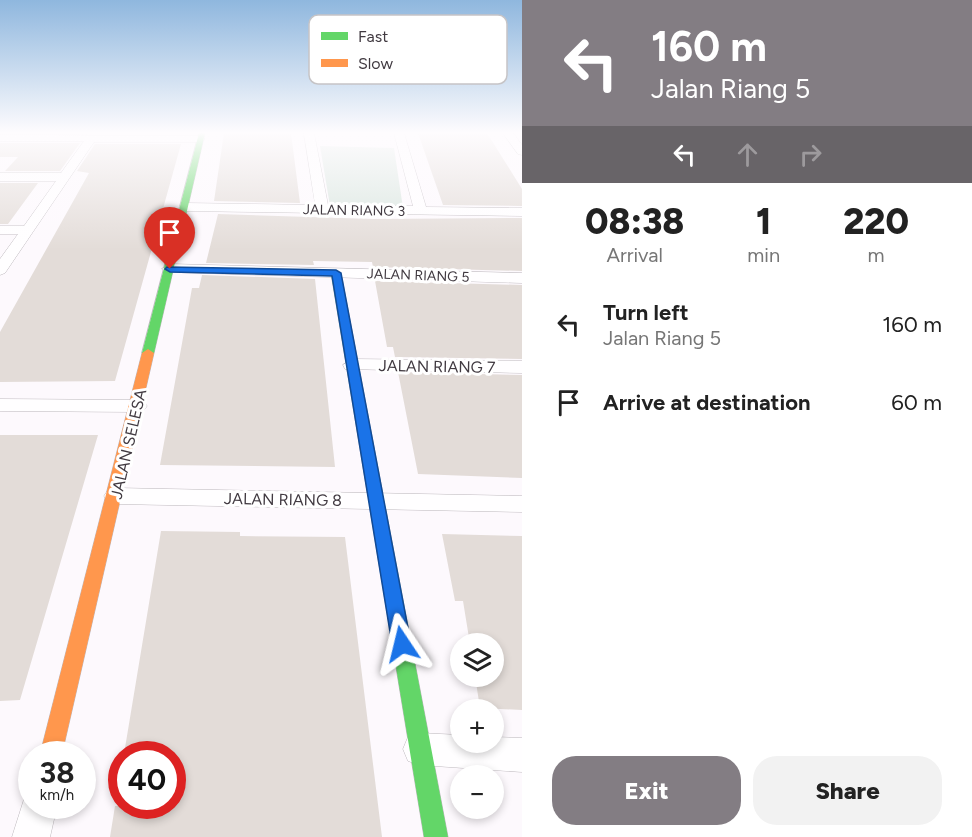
<!DOCTYPE html>
<meta charset="utf-8">
<style>
body{margin:0;font-family:Figtree,sans-serif;background:#f2f2f2;color:#222;height:100vh;display:flex;flex-direction:column;font-size:22px;white-space:nowrap}
*{box-sizing:border-box;margin:0}
p{font-size:20px;color:#767676}
.icon{flex:none;width:33px;height:33px;fill:none;stroke:currentColor;stroke-width:2;stroke-linecap:round;stroke-linejoin:round}
.map{position:relative;flex:1;overflow:hidden}
.panel{display:flex;flex-direction:column;background:#fff;width:450px}
.panel>*{flex:none}
.hud{background:#837d83;color:#fff;overflow:hidden}
.controls{position:absolute;left:450px;top:633px;display:grid;gap:12px}
.controls a{display:grid;place-items:center;width:54px;height:54px;border-radius:50%;background:#fff;box-shadow:0 3px 9px #0003;font-size:30px}
.speed{position:absolute;left:18px;top:741px;display:flex;gap:12px;font-size:30px;font-weight:700;text-align:center}
.speed>*{display:grid;place-content:center;width:78px;height:78px;border-radius:50%;background:#fff;box-shadow:0 3px 9px #0003;line-height:1}
.speed small{font-size:15px;font-weight:400}
.speed .limit{border:9px solid #d22;background:#fff;color:#111}
.pin{position:absolute;display:grid;place-items:center;width:51px;height:51px;color:#fff;margin:-62px -26px;border-radius:50% 50% 50% 0;rotate:-45deg;box-shadow:0 0 6px #0007}
.pin .icon{rotate:45deg}
.me{position:absolute;width:66px;margin:-33px;rotate:350deg;stroke-linejoin:round;filter:drop-shadow(0 0 4px #0008)}
.turn{display:flex;align-items:center;gap:21px;height:126px;padding:0 30px;font-size:27px}
.turn .icon{width:78px;height:78px;stroke-width:2.5}
.turn b{display:block;font-size:42px;line-height:51px}
.lanes{display:flex;align-items:center;height:57px;padding:0 30px;background:#0003;justify-content:center;gap:30px;direction:ltr}
.lanes .off{opacity:.35}
.eta{display:flex;justify-content:space-evenly;align-items:center;height:102px;text-align:center}
.eta b{font-size:36px;font-weight:800;line-height:42px}
.primary-button{display:flex;gap:12px;margin-top:auto;padding:12px 30px}
.primary-button a{flex:1;height:69px;border-radius:24px;background:#837d83;color:#fff;font-size:24px;font-weight:800;line-height:69px;text-align:center}
.primary-button a+a{background:#f2f2f2;color:#222}
ul{padding:0;list-style:none}
li{display:flex;align-items:center;gap:18px;height:78px;padding:0 30px}
li div{flex:1}
li b{display:block;font-size:22px}
li em{font-style:normal}
main{display:flex;flex:1;min-height:0}
.map>svg:first-child{display:block}
.green{fill:#d8e5de}
.building{fill:#e3dcd8}
.lines{fill:none;stroke-linecap:round;stroke-linejoin:round}
.street-casing{stroke:#bdb8bd;stroke-width:1}
.fast-casing{stroke:#bdb8bd;stroke-width:1}
.slow-casing{stroke:#bdb8bd;stroke-width:1}
.street{fill:#fffeff;fill-rule:evenodd}
.fast{fill:#63d668;fill-rule:evenodd}
.slow{fill:#ff974d;fill-rule:evenodd}
.route{fill:#1a73e8;stroke:#114b97;stroke-width:1.5}
.labels{text-anchor:middle;stroke-width:6;stroke-linejoin:round;paint-order:stroke}
.far-street-label{font-size:14px;fill:#413a41;stroke:#fff}
.street-label{font-size:16px;fill:#413a41;stroke:#fff}
.key{fill:#fff;stroke:#c6c4c6;stroke-width:1.5}
.key-label{font-size:16px;fill:#413a41}
</style>
<main>
<div class="map">
<svg width="522" height="837" viewBox="0 0 522 837">
<rect width="100%" height="100%" fill="#fdf9fd"/>
<path class="green" d="M 320,146 L 394,148 L 403,208 L 330,206 Z"/>
<path class="building" d="M 224,133 L 291,133 L 300,203 L 214,201 Z
M 418,133 L 487,133 L 522,189 L 522,206 L 443,205 Z
M 0,143 L 80,143 L 60,171 L 5,171 L 18,157 L 0,157 Z
M 95,144 L 181,144 L 115,381 L 0,382 L 0,332 L 89,173 L 77,171 Z
M 0,183 L 38,183 L 8,224 L 0,224 Z
M 218,214 L 374,219 L 522,218 L 522,271 L 373,267 L 372,262 L 313,261 L 314,265 L 206,263 Z
M 202,275 L 315,279 L 335,467 L 160,465 L 192,288 L 199,288 Z
M 375,281 L 522,285 L 522,359 L 395,357 L 393,347 L 387,347 Z
M 398,372 L 522,375 L 522,478 L 418,474 Z
M 0,435 L 98,435 L 20,700 L 0,701 Z
M 161,531 L 240,532 L 240,536 L 345,537 L 382,837 L 110,837 L 115,806 L 172,806 L 172,754 L 124,754 Z
M 442,534 L 522,536 L 522,710 L 480,708 L 475,676 L 494,676 L 494,644 L 470,644 L 463,601 L 455,601 Z"/>
<g class="lines">
<g class="street-casing">
<path id="street" d="M 304,133 L 314,133 L 328,205 L 413,206 L 394,133 L 404,133 L 426,207 L 522,208 L 522,216 L 185,211 L 179,207 L 185,203 L 315,205 Z
M 503,133 L 513,133 L 522,145 L 522,155 L 518,154 Z
M 0,135 L 200,136 L 205,139 L 200,142 L 94,142 L 5,273 L 0,275 L 0,259 L 18,234 L 0,234 L 0,226 L 24,226 L 56,181 L 0,181 L 0,173 L 61,173 L 84,141 L 0,141 Z
M 170,264 L 522,273 L 522,283 L 165,272 L 162,269 Z
M 352,359 L 522,361 L 522,373 L 345,369 L 343,365 Z
M 0,399 L 137,400 L 144,402 L 147,406 L 144,410 L 137,412 L 0,411 Z
M 116,488 L 522,496 L 522,512 L 116,504 L 108,502 L 104,496 L 108,490 Z
M 420,733 L 460,735 L 460,742 L 494,742 L 494,737 L 522,738 L 522,772 L 420,765 L 408,761 L 403,749 L 408,737 Z
M 32,791 L 32,806 L 57,806 L 50,837 L 12,837 L 26,793 Z"/>
</g>
<g class="fast-casing">
<path id="fast" d="M 199,133 L 205,133 L 154,353 L 148,357 L 142,353 Z
M 336,270 L 341,273 L 448,837 L 424,837 L 331,273 Z"/>
</g>
<g class="slow-casing">
<path id="slow" d="M 148,349 L 154,353 L 62,754 L 40,754 L 142,353 Z"/>
</g>
<use href="#street" class="street"/>
<use href="#fast" class="fast"/>
<use href="#slow" class="slow"/>
</g>
<linearGradient id="sky" x2="0" y2="1"><stop stop-color="#8fb7de"/><stop offset="0.53" stop-color="#fefcfe"/><stop offset="1" stop-color="#fefcfe" stop-opacity="0"/></linearGradient>
<rect width="522" height="250" fill="url(#sky)"/>
<path class="route" d="M 167,267 L 336,270 L 341,273 L 411,644 L 409,650 L 402,652 L 395,650 L 392,644 L 332,276 L 170,272 L 165,269 Z"/>
<g class="labels">
<g class="far-street-label">
<text transform="translate(354 210) rotate(1)" y="5">JALAN RIANG 3</text>
<text transform="translate(418 275) rotate(2)" y="5">JALAN RIANG 5</text>
</g>
<g class="street-label">
<text transform="translate(437 366) rotate(1)" y="6">JALAN RIANG 7</text>
<text transform="translate(128 444) rotate(-77)" y="6">JALAN SELESA</text>
<text transform="translate(283 499) rotate(1)" y="6">JALAN RIANG 8</text>
</g>
</g>
<rect x="309" y="15" width="198" height="69" rx="9" class="key"/>
<rect x="321" y="32" width="27" height="8" fill="#63d668"/>
<rect x="321" y="59" width="27" height="8" fill="#ff974d"/>
<g class="key-label">
<text x="358" y="42">Fast</text>
<text x="358" y="69">Slow</text>
</g>
</svg>
<div class="controls">
<a><svg class="icon" aria-label="layers" viewBox="0 0 24 24"><path d="M12 4l9 5-9 5-9-5zM3 14l9 5 9-5"/></svg></a>
<a>+</a>
<a>−</a>
</div>
<div class="speed"><div>38<small>km/h</small></div><div class="limit">40</div></div>
<div class="pin" style="left:170px;top:269px;background:#d93025"><svg class="icon" aria-label="arrive" viewBox="0 0 24 24"><path d="M6 21V4h12l-3 4 3 4H6"/></svg></div>
<svg class="me" style="left:402px;top:644px" viewBox="-20 -20 40 40"><path d="M0-17L14 15 0 8-14 15z" fill="#1a73e8" stroke="#fff" stroke-width="4"/></svg>
</div>
<section class="panel">
<div class="hud">
<div class="turn"><svg class="icon" aria-label="left" viewBox="0 0 24 24"><path d="M17 20v-9H6M10 6l-5 5 5 5"/></svg><div><b>160 m</b>Jalan Riang 5</div></div>
<div class="lanes"><svg class="icon" aria-label="left" viewBox="0 0 24 24"><path d="M17 20v-9H6M10 6l-5 5 5 5"/></svg><svg class="icon off" aria-label="ahead" viewBox="0 0 24 24"><path d="M12 20V5M6 11l6-6 6 6"/></svg><svg class="icon off" aria-label="right" viewBox="0 0 24 24"><path d="M7 20v-9h11M14 6l5 5-5 5"/></svg></div>
</div>
<div class="eta">
<div><b>08:38</b><p>Arrival</p></div>
<div><b>1</b><p>min</p></div>
<div><b>220</b><p>m</p></div>
</div>
<ul>
<li><svg class="icon" aria-label="left" viewBox="0 0 24 24"><path d="M17 20v-9H6M10 6l-5 5 5 5"/></svg><div><b>Turn left</b><p>Jalan Riang 5</p></div><em>160 m</em></li>
<li><svg class="icon" aria-label="arrive" viewBox="0 0 24 24"><path d="M6 21V4h12l-3 4 3 4H6"/></svg><div><b>Arrive at destination</b></div><em>60 m</em></li>
</ul>
<div class="primary-button"><a>Exit</a><a>Share</a></div>
</section>
</main>
